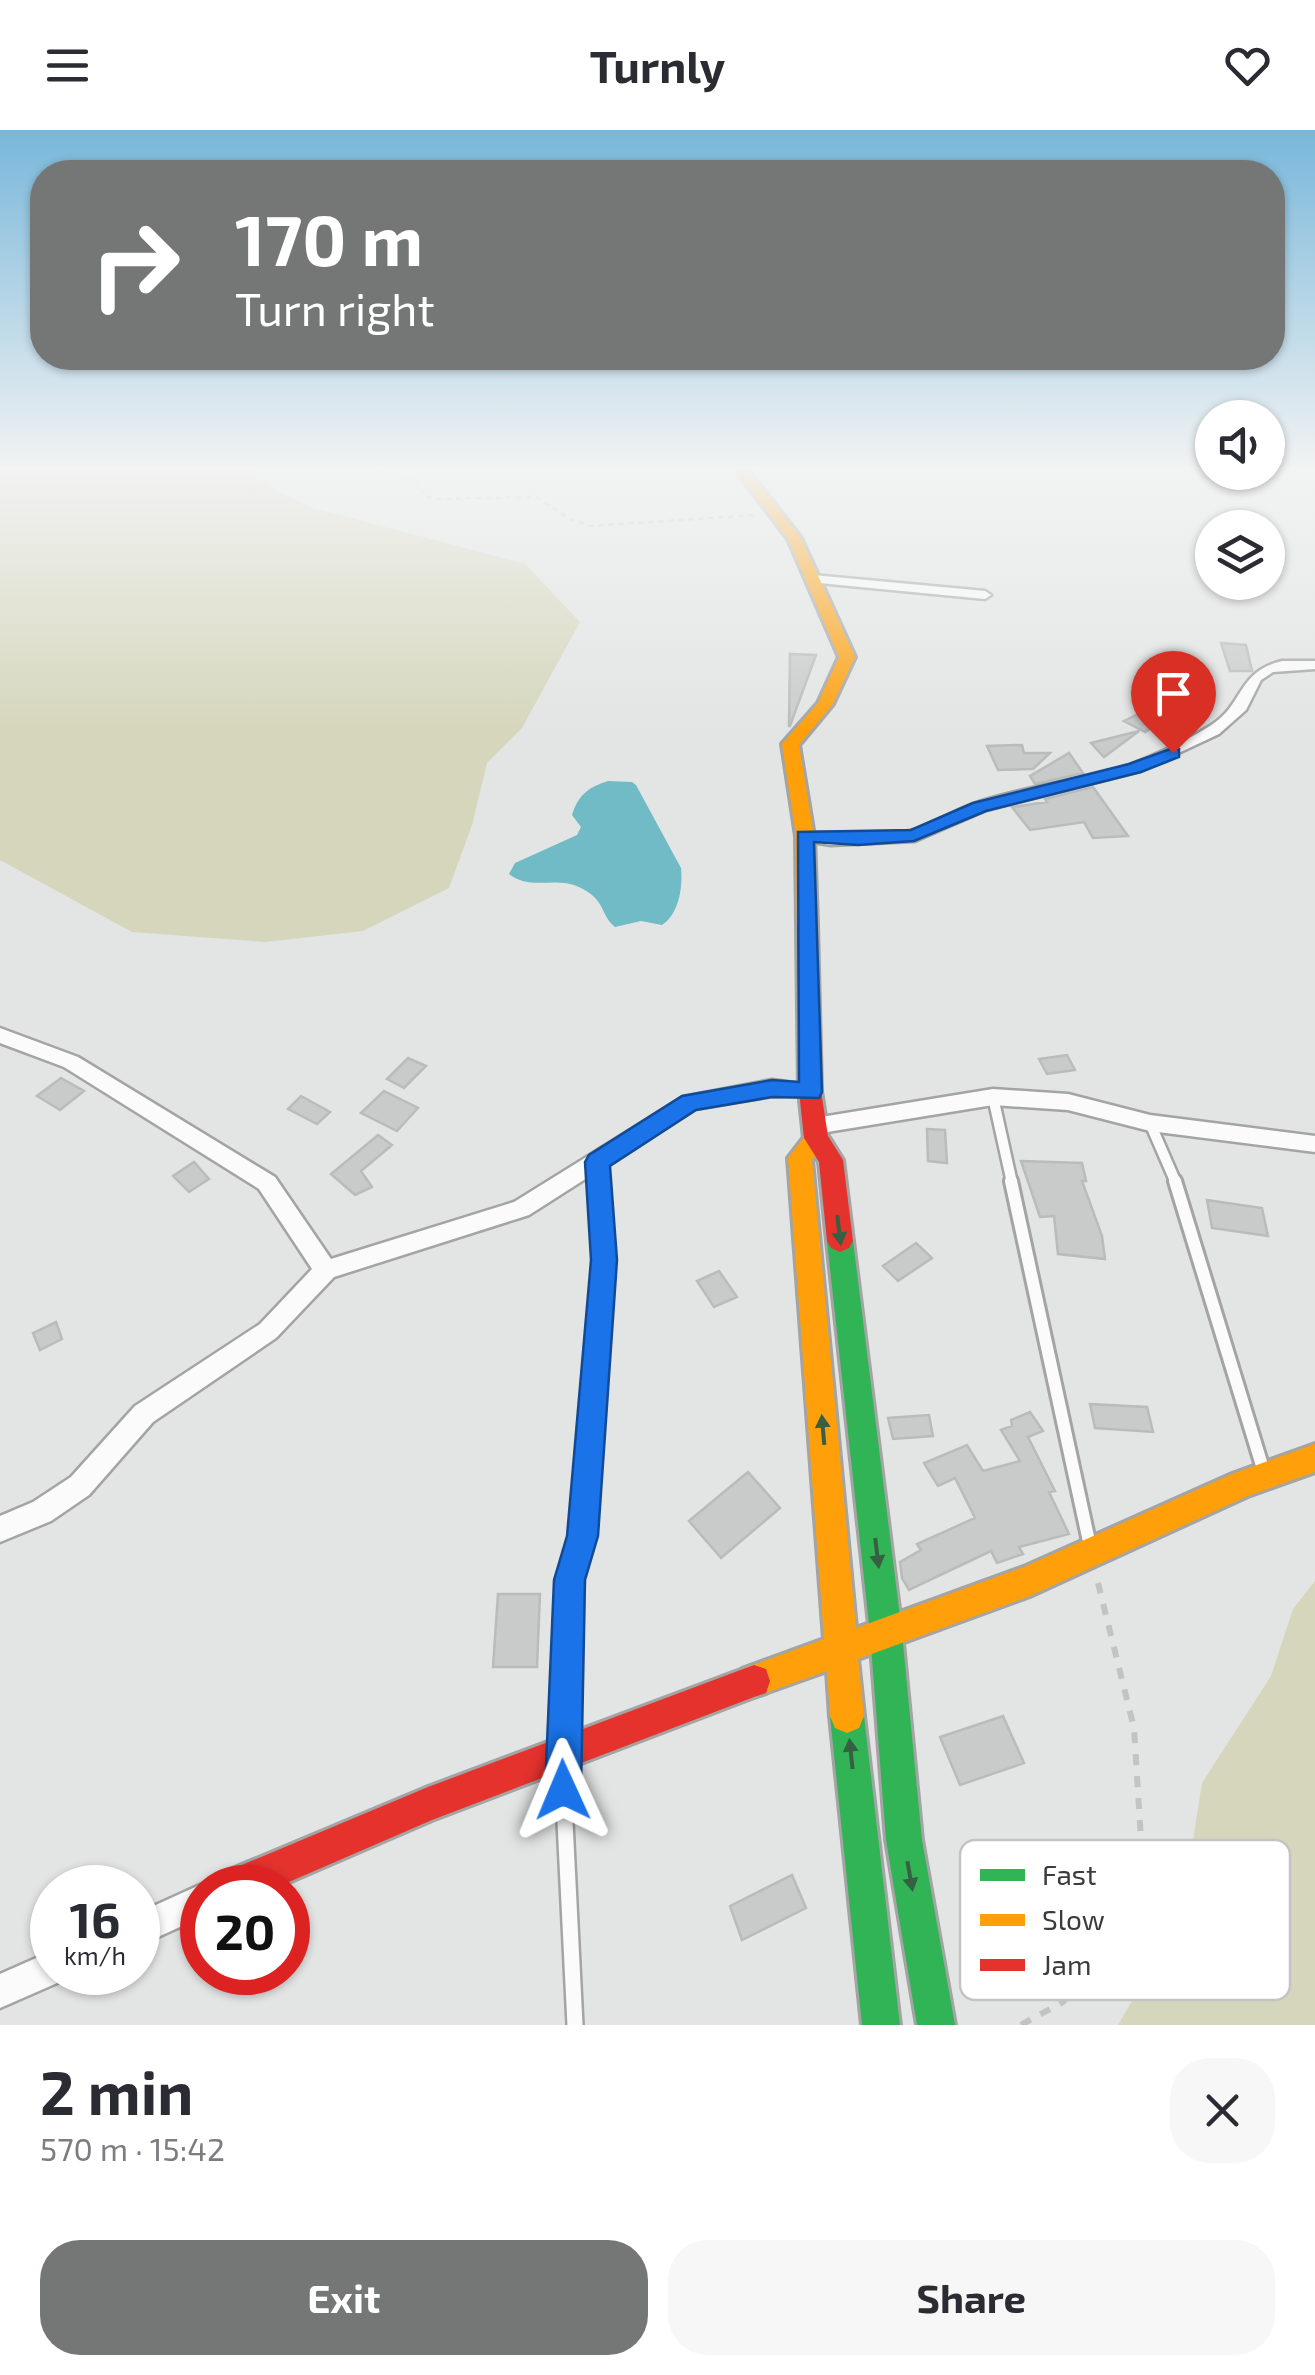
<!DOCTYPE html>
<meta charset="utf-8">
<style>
body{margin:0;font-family:"Exo 2",sans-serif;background:#f7f7f7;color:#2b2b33;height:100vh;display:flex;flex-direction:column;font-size:38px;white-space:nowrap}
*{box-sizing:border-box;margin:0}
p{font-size:32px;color:#7c7c81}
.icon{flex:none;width:55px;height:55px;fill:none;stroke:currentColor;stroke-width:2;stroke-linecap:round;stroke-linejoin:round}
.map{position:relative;height:1895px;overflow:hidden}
.sheet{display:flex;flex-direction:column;background:#fff;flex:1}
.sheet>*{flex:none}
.guide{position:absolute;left:30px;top:30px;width:1255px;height:210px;border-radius:40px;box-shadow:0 2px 8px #0004;background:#757676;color:#fff;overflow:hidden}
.buttons{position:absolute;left:1195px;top:270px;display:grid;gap:20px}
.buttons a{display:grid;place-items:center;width:90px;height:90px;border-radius:50%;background:#fff;box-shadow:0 2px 8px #0004;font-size:50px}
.speed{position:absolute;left:30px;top:1735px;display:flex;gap:20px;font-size:50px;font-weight:700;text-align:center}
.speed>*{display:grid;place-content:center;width:130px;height:130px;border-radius:50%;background:#fff;box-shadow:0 2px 8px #0004;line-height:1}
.speed small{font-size:25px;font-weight:400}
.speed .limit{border:15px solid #d22;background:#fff;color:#111}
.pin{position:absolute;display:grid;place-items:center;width:85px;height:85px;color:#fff;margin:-102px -42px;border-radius:50% 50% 50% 0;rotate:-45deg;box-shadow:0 0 10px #0007}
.pin .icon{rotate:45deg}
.me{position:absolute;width:110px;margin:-55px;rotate:359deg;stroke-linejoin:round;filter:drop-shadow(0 0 8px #0008)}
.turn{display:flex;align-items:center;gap:35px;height:210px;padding:0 40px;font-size:45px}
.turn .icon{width:130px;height:130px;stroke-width:2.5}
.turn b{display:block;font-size:70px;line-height:85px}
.round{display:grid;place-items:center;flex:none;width:105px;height:105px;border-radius:40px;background:#f7f7f7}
.summary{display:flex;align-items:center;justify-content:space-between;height:170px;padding:0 40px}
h1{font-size:60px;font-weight:700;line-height:75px}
.button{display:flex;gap:20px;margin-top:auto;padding:20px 40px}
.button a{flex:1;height:115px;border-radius:40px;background:#757676;color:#fff;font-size:40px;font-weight:700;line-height:115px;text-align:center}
.button a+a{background:#f7f7f7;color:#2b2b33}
header{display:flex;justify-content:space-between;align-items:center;height:130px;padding:0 40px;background:#fff;font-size:45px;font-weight:700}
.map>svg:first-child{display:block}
.green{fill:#d5d6bb}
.water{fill:#70bbc5}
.building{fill:#c9caca;stroke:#babbbb;stroke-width:2.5}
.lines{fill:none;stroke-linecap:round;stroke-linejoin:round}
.lane-far2-casing{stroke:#a3a4a3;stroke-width:15}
.lane-far1-casing{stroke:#a3a4a3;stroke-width:18}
.lane-casing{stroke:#a3a4a3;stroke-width:20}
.street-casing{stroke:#a3a4a3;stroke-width:5}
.fast-casing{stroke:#a3a4a3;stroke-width:6}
.slow-casing{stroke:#a3a4a3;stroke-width:6}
.jam-casing{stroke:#a3a4a3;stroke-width:6}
.path-far1{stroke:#c2c3c3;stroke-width:2.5;stroke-dasharray:5 5;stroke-linecap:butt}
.path{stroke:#c2c3c3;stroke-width:6;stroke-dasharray:11 11;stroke-linecap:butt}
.lane-far2{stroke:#fbfbfb;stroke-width:10}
.lane-far1{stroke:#fbfbfb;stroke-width:12}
.lane{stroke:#fbfbfb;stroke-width:15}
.street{fill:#fbfbfb;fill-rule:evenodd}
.fast{fill:#30b455;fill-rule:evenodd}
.slow{fill:#ff9f0a;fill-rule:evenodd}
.jam{fill:#e5322d;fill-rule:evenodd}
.oneway{fill:#375f42}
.route{fill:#1a73e8;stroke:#114b97;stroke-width:2.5}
.key{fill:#fff;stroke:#c4c4c4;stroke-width:2.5}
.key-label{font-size:28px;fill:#3a3b3a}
</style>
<header><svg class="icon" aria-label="menu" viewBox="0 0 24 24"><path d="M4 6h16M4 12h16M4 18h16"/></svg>Turnly<svg class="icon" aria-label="heart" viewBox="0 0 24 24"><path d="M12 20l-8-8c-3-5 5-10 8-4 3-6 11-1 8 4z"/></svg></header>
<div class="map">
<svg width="1315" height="1895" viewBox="0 0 1315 1895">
<rect width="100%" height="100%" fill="#e3e5e4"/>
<path class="green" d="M 0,337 L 256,337 L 252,347 L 309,377 L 525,434 L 580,492 L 522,598 L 487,633 L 472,695 L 449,758 L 363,801 L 265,812 L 132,802 L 0,730 Z
M 1315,1451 L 1315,1895 L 1118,1895 L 1164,1816 L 1184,1767 L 1202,1653 L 1271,1546 L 1293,1479 Z"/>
<path class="water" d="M 608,651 L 632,652 L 636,655 L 681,738 C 683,757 679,784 662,795 L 641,791 L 615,797 C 599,784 607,770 579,757 C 555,746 530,761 509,744 L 515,733 L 577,705 L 581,697 L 572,685 C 578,665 589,657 608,651 Z"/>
<path class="building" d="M 1221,513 L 1246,515 L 1252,541 L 1230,541 Z
M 790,524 L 816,525 L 790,596 L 789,596 Z
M 1164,571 L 1180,578 L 1145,602 L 1124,591 Z
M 1139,601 L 1104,627 L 1091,613 Z
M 1022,615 L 1024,623 L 1050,623 L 1033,639 L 998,640 L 987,616 Z
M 1069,623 L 1083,643 L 1035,654 L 1030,646 Z
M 1093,657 L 1128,706 L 1093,708 L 1084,692 L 1030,700 L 1012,677 L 1047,672 L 1045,669 Z
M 1067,925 L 1075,940 L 1047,944 L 1039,929 Z
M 408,928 L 426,936 L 404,958 L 387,949 Z
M 61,948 L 84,961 L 60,980 L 37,966 Z
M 384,961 L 418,978 L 397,1001 L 361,983 Z
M 301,966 L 330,982 L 317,994 L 288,979 Z
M 927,999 L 945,1000 L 947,1033 L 928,1031 Z
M 378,1005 L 392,1015 L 361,1041 L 372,1057 L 355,1065 L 331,1044 Z
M 1021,1031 L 1082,1033 L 1086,1051 L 1082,1051 L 1102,1106 L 1105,1129 L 1058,1124 L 1054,1086 L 1040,1087 Z
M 194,1032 L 209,1049 L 189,1062 L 173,1046 Z
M 1207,1070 L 1262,1078 L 1268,1106 L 1212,1098 Z
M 916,1113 L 932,1128 L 898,1151 L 883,1136 Z
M 719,1141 L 737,1167 L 714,1177 L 697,1151 Z
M 56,1192 L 62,1209 L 40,1220 L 33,1203 Z
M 1090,1274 L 1147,1277 L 1153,1302 L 1095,1298 Z
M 1030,1282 L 1043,1301 L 1028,1307 L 1055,1361 L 1049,1362 L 1069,1404 L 1019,1417 L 1023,1424 L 997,1433 L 991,1421 L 909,1460 L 902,1448 L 900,1432 L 921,1420 L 917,1414 L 975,1388 L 955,1348 L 938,1356 L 924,1333 L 967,1315 L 983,1341 L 1020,1331 L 1001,1300 L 1012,1296 L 1011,1290 Z
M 929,1285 L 933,1306 L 893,1309 L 888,1288 Z
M 748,1342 L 780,1378 L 721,1428 L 689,1391 Z
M 498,1464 L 540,1464 L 537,1537 L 493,1537 Z
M 1003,1586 L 1024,1633 L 960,1655 L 940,1607 Z
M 792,1745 L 806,1778 L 742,1810 L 730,1776 Z"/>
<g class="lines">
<g class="lane-far2-casing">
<path id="lane-far2" d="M 993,967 L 1012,1053
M 1150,993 L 1176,1053
M 597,1032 L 599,1053"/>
</g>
<g class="lane-far1-casing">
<path id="lane-far1" d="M 1011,1051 L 1090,1416
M 1175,1051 L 1264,1342
M 576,1426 L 582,1406 L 604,1130 L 598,1051"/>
</g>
<g class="lane-casing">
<path id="lane" d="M 562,1614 L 569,1450 L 577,1423
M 562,1631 L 575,1895"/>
</g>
<g class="street-casing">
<path id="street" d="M 813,445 L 985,461 L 991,465 L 985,469 L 809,452 L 807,449 Z
M 1282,531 L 1315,531 L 1315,539 L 1273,542 L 1261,550 L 1246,580 L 1219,604 L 1140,641 L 986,680 L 915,711 L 831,715 L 799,710 L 797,706 C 807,698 892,708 917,699 C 936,692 954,681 973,674 C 1023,656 1078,652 1129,635 C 1154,626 1182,613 1205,599 C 1246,577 1234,543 1282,531 Z
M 0,898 L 78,927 L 275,1047 L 331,1129 L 514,1072 L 683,967 L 772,950 L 817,956 L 820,961 L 817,966 L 772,966 L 695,979 L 529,1085 L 334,1147 L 276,1208 L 153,1292 L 89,1365 L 51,1391 L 0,1412 L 0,1386 L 33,1372 L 71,1347 L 135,1276 L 260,1194 L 312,1139 L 259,1059 L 64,937 L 0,913 Z
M 993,959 L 1068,964 L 1150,985 L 1315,1006 L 1315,1022 L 1150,1001 L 1068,980 L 993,975 L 815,1004 L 808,1002 L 805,996 L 808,990 L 815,988 Z
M 202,1754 L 211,1758 L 202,1758 L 202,1787 L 138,1816 L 138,1783 Z
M 52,1821 L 52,1842 L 67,1842 L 64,1850 L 0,1878 L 0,1844 Z"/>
</g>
<g class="fast-casing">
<path id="fast" d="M 840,1100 L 849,1104 L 853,1111 L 902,1503 L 922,1710 L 955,1895 L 917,1895 L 886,1710 L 870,1503 L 827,1111 L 831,1104 Z
M 847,1569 L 859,1574 L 864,1586 L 900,1895 L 862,1895 L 830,1586 L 835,1574 Z"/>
</g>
<g class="slow-casing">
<path id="slow" d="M 733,337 L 746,337 L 801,408 L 855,527 L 833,574 L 799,615 L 814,706 L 817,795 L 807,802 L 797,795 L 796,706 L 782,614 L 818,573 L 839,527 L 788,409 Z
M 816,999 L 824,1002 L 828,1008 L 812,1030 L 856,1498 L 1026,1436 L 1232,1344 L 1315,1314 L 1315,1342 L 1248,1366 L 1030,1466 L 858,1529 L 864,1586 L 859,1598 L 847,1603 L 835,1598 L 830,1586 L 827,1541 L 754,1567 L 742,1563 L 738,1551 L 742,1539 L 824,1509 L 788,1028 L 808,1002 Z"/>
</g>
<g class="jam-casing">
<path id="jam" d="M 807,788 L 817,795 L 821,961 L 828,1006 L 843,1030 L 853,1111 L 849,1118 L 840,1122 L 831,1118 L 827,1111 L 819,1032 L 804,1008 L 799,961 L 797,795 Z
M 754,1535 L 766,1539 L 770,1551 L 766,1563 L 754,1567 L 432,1690 L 275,1758 L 213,1758 L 218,1745 L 428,1657 Z"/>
</g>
<path class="path-far1" d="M 367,337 L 416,351 L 425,366 L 435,369 L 536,367 L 570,389 L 591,396 L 757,385"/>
<path class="path" d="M 1021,1895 L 1063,1872 L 1101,1822 L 1143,1741 L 1134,1598 L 1098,1453"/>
<use href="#lane-far2" class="lane-far2"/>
<use href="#lane-far1" class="lane-far1"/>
<use href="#lane" class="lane"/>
<use href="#street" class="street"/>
<use href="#fast" class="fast"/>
<use href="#slow" class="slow"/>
<use href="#jam" class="jam"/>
</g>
<defs><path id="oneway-solid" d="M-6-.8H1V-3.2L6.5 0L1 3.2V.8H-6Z" transform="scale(2.5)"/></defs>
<g class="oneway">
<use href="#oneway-solid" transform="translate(839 1100) rotate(83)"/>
<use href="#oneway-solid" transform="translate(823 1300) rotate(-95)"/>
<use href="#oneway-solid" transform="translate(877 1423) rotate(83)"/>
<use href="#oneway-solid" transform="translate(851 1624) rotate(-96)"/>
<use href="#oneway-solid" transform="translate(910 1746) rotate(80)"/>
</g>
<linearGradient id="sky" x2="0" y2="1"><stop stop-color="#78b7da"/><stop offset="0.56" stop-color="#f2f3f3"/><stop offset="1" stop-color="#f2f3f3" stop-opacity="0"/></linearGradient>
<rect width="1315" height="603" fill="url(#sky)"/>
<path class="route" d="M 1173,618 L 1179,619 L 1179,627 L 1141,642 L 986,681 L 914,711 L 858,715 L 814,712 L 822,962 L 819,968 L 772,967 L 696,980 L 610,1036 L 617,1130 L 598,1406 L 585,1450 L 581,1660 L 575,1673 L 563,1678 L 551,1673 L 545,1660 L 554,1450 L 567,1406 L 591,1130 L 585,1032 L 589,1025 L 682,966 L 772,950 L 799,952 L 798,702 L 911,700 L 973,673 L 1129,634 Z"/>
<rect x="960" y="1710" width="330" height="160" rx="15" class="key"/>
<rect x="980" y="1739" width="45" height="12" fill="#30b455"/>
<rect x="980" y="1784" width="45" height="12" fill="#ff9f0a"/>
<rect x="980" y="1829" width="45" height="12" fill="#e5322d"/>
<g class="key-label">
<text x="1042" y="1755">Fast</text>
<text x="1042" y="1800">Slow</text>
<text x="1042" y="1845">Jam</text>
</g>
</svg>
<div class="buttons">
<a><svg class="icon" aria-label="sound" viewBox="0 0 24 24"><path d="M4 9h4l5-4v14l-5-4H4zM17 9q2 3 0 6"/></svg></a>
<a><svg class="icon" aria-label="layers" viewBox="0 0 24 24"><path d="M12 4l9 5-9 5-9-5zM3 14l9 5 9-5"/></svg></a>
</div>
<div class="speed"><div>16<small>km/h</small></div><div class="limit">20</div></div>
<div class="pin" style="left:1173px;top:623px;background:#d93025"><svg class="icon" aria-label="arrive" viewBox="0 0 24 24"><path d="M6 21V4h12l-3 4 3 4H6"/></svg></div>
<svg class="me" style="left:563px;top:1660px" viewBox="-20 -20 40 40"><path d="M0-17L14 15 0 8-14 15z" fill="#1a73e8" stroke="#fff" stroke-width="4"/></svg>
<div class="guide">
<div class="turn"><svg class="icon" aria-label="right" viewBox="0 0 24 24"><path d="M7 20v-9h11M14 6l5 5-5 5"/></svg><div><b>170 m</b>Turn right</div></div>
</div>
</div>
<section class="sheet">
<div class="summary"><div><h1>2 min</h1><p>570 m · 15:42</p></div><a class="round"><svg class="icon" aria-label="close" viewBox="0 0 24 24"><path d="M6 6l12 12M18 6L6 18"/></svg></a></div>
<div class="button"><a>Exit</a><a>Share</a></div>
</section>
